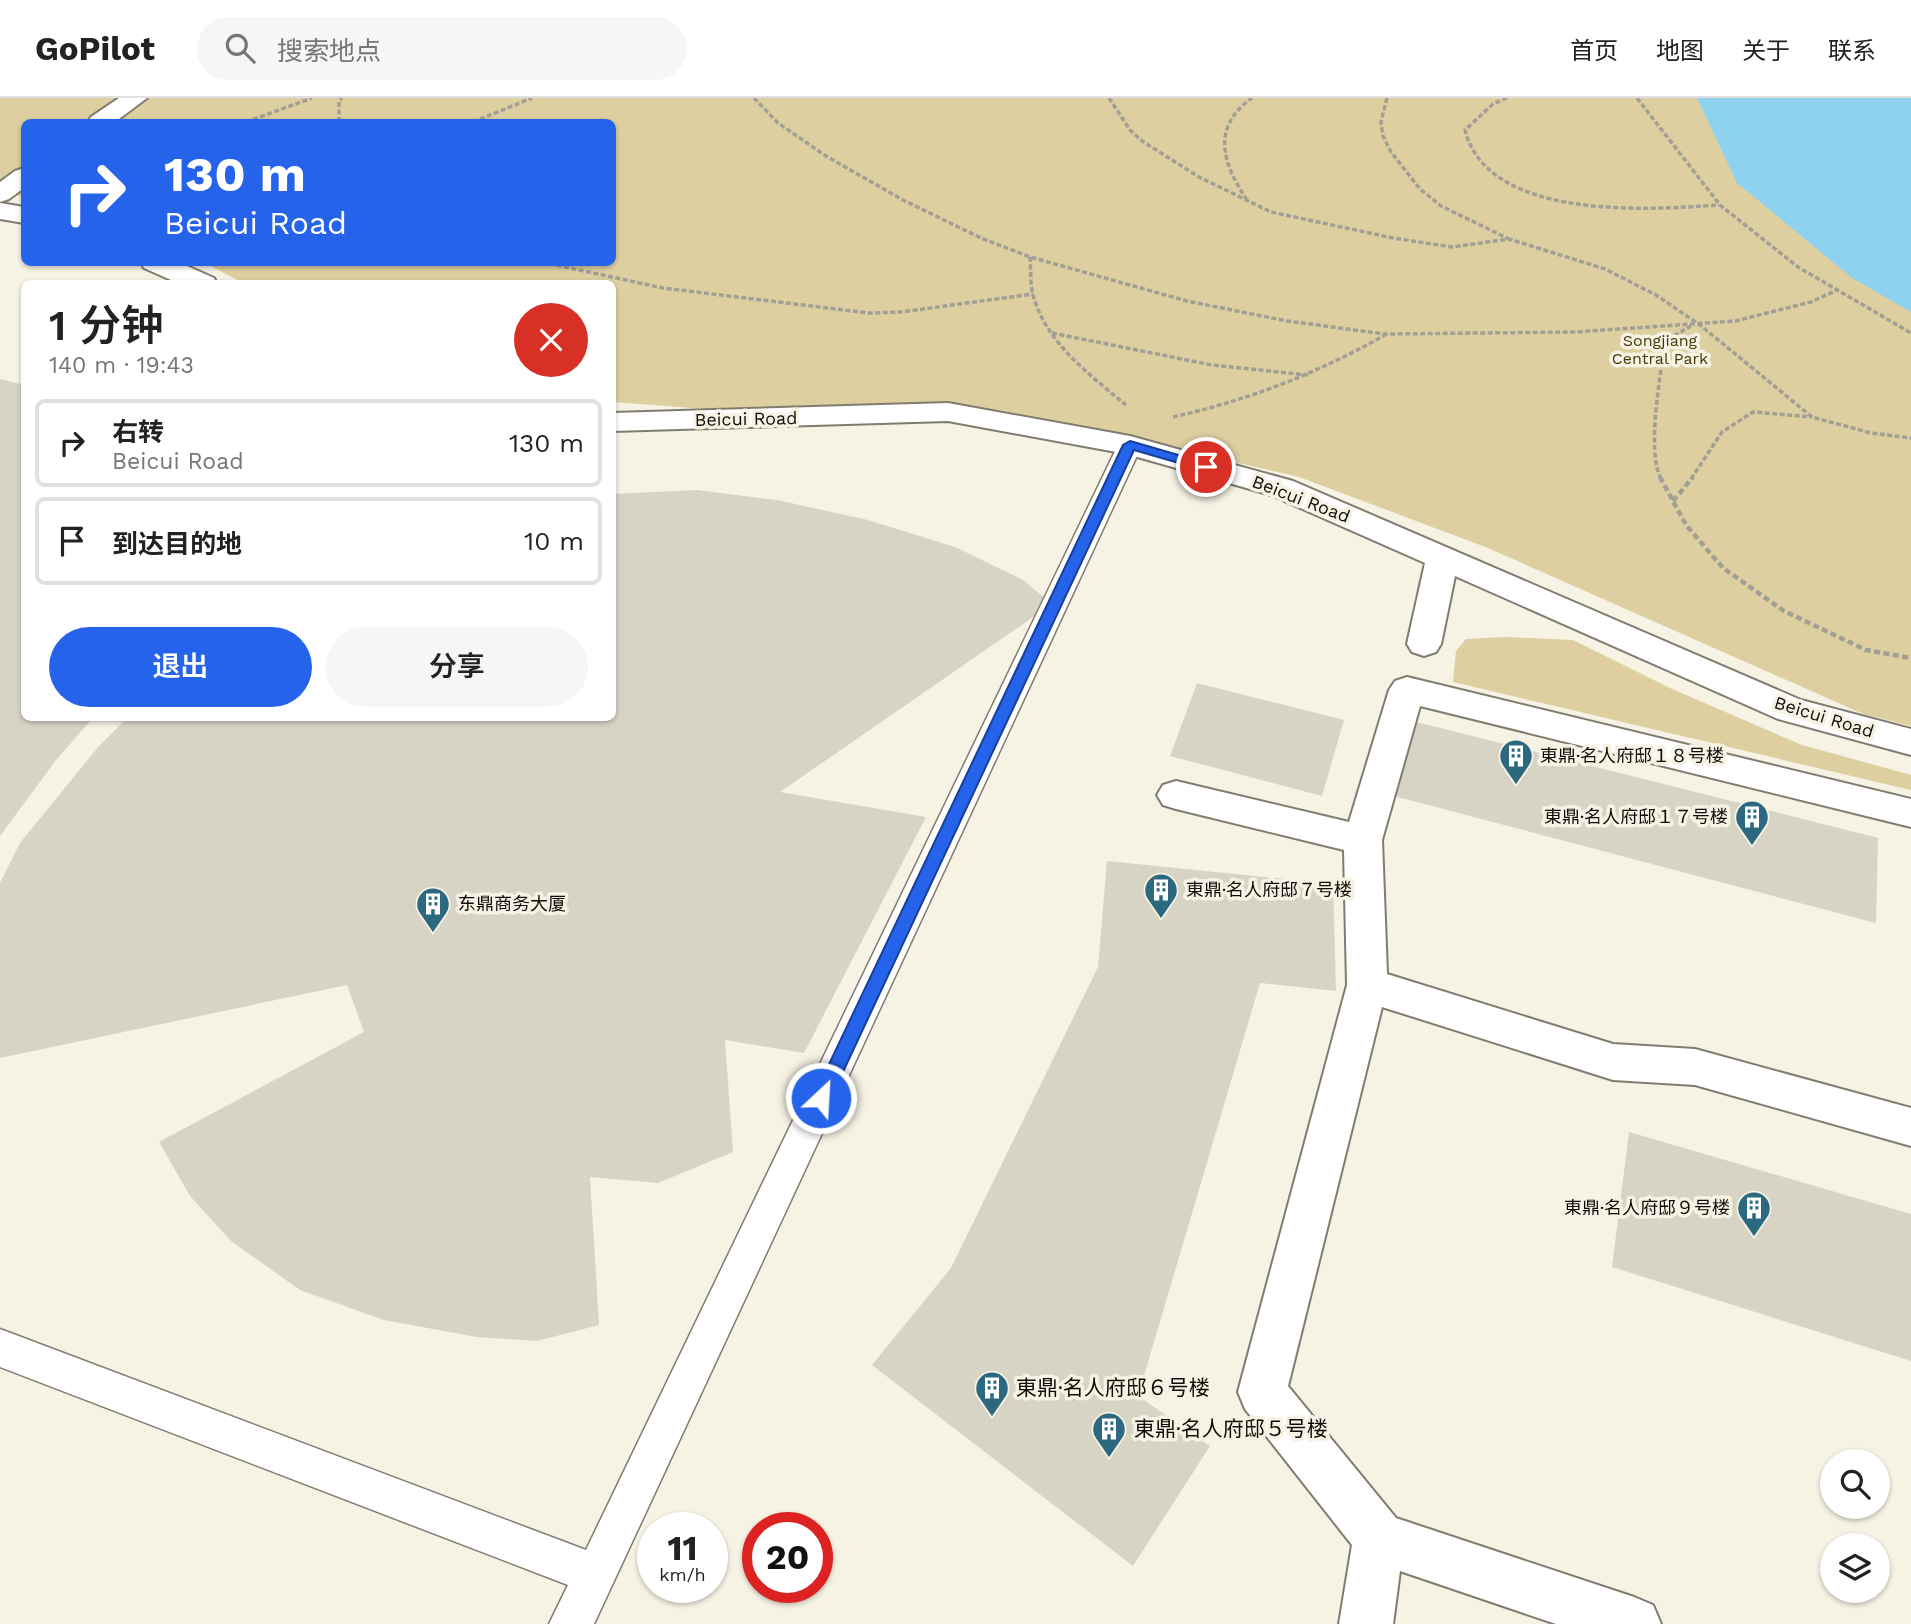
<!DOCTYPE html>
<html lang="zh">
<meta charset="utf-8">
<style>
body{margin:0;font-family:"Work Sans","Noto Sans SC",sans-serif;background:#f6f6f6;color:#222;height:100vh;display:flex;flex-direction:column;font-size:26px;white-space:nowrap}
*{box-sizing:border-box;margin:0}
p{font-size:23px;color:#767676}
.icon{flex:none;width:38px;height:38px;fill:none;stroke:currentColor;stroke-width:2;stroke-linecap:round;stroke-linejoin:round}
.map{position:relative;flex:1;overflow:hidden}
.sheet{position:absolute;left:21px;top:182px;width:595px;height:441px;display:flex;flex-direction:column;background:#fff;border-radius:10px;box-shadow:0 2px 5px #0004}
.sheet>*{flex:none}
.banner{position:absolute;left:21px;top:21px;width:595px;height:147px;border-radius:10px;box-shadow:0 2px 5px #0004;background:#2563eb;color:#fff;overflow:hidden}
.fabs{position:absolute;left:1820px;top:1351px;display:grid;gap:14px}
.fabs a{display:grid;place-items:center;width:70px;height:70px;border-radius:50%;background:#fff;box-shadow:0 2px 5px #0004;font-size:35px}
.speed{position:absolute;left:637px;top:1414px;display:flex;gap:14px;font-size:35px;font-weight:700;text-align:center}
.speed>*{display:grid;place-content:center;width:91px;height:91px;border-radius:50%;background:#fff;box-shadow:0 2px 5px #0004;line-height:1}
.speed small{font-size:18px;font-weight:400}
.speed .limit{border:10px solid #d22;background:#fff;color:#111}
.pin{position:absolute;display:grid;place-items:center;width:60px;height:60px;color:#fff;margin:-30px;border:4px solid #fff;border-radius:50%;box-shadow:0 2px 7px #0007}
.me{position:absolute;width:77px;margin:-38px;rotate:25deg;stroke-linejoin:round;filter:drop-shadow(0 0 5px #0008)}
.turn{display:flex;align-items:center;gap:24px;height:147px;padding:0 28px;font-size:32px}
.turn .icon{width:91px;height:91px;stroke-width:2.5}
.turn b{display:block;font-size:49px;line-height:60px}
.round{display:grid;place-items:center;flex:none;width:74px;height:74px;border-radius:37px;background:#f6f6f6}
.summary{display:flex;align-items:center;justify-content:space-between;height:119px;padding:0 28px}
h1{font-size:42px;font-weight:600;line-height:52px}
.primary-button{display:flex;gap:14px;margin-top:auto;padding:14px 28px}
.primary-button a{flex:1;height:80px;border-radius:42px;background:#2563eb;color:#fff;font-size:28px;font-weight:600;line-height:80px;text-align:center}
.primary-button a+a{background:#f6f6f6;color:#222}
ul{padding:0;list-style:none}
li{display:flex;align-items:center;gap:21px;height:88px;margin:0 14px 10px;padding:0 14px;border:4px solid #e0e0e0;border-radius:10px}
li div{flex:1}
li b{display:block;font-size:26px}
li em{font-style:normal}
header{display:flex;align-items:center;gap:42px;box-sizing:border-box;height:98px;padding:0 35px;background:#fff;border-bottom:2px solid #e0e0e0}
header strong{font-size:33px}
nav{display:flex;gap:38px;margin-inline-start:auto;font-size:24px}
.search{width:490px;height:63px;background:#f6f6f6;display:flex;align-items:center;gap:18px;box-sizing:border-box;padding:0 24px;border-radius:38px;color:#767676;font-size:26px}
.map>svg:first-child{display:block}
.green{fill:#ddcfa0}
.water{fill:#8fd2ef}
.building{fill:#d7d3c5}
.lines{fill:none;stroke-linecap:round;stroke-linejoin:round}
.lane-casing{stroke:#807c70;stroke-width:3}
.street-casing{stroke:#807c70;stroke-width:4}
.secondary-casing{stroke:#807c70;stroke-width:4}
.path-far1{stroke:#a29f94;stroke-width:3.5;stroke-dasharray:5 2.5;stroke-linecap:butt}
.path{stroke:#a29f94;stroke-width:4.5;stroke-dasharray:6 3.5;stroke-linecap:butt}
.lane{fill:#fff;fill-rule:evenodd}
.street{fill:#fff;fill-rule:evenodd}
.secondary{fill:#fff;fill-rule:evenodd}
.route{fill:#2563eb;stroke:#184099;stroke-width:2}
.labels{text-anchor:middle;stroke-width:7;stroke-linejoin:round;paint-order:stroke}
.far-park-label{font-size:16px;fill:#453808;stroke:#f6f2e4}
.street-label{font-size:18px;fill:#0e0d08;stroke:#f6f2e4}
.poi-label{font-size:18px;fill:#0e0d08;stroke:#f6f2e4;text-anchor:start}
.near-poi-label{font-size:21px;fill:#0e0d08;stroke:#f6f2e4;text-anchor:start}
</style>
<header>
<strong>GoPilot</strong>
<div class="search"><svg class="icon" aria-label="search" viewBox="0 0 24 24"><circle cx="10" cy="10" r="6"/><path d="M15 15l6 6"/></svg>搜索地点</div>
<nav><a>首页</a><a>地图</a><a>关于</a><a>联系</a></nav>
</header>
<div class="map">
<svg width="1911" height="1526" viewBox="0 0 1911 1526">
<rect width="100%" height="100%" fill="#f6f2e4"/>
<path class="green" d="M 0,0 L 1911,0 L 1911,628 L 1863,616 L 1488,450 L 1299,379 L 1053,322 L 907,307 L 732,313 L 613,304 L 612,186 L 243,185 L 205,165 L 612,164 L 612,24 L 24,24 L 24,98 L 0,95 Z
M 1505,539 L 1573,542 L 1672,591 L 1802,647 L 1911,677 L 1911,692 L 1453,584 L 1456,553 L 1466,541 Z"/>
<path class="water" d="M 1697,0 L 1911,0 L 1911,214 L 1852,180 L 1737,85 Z"/>
<path class="building" d="M 0,281 L 24,287 L 24,620 L 93,620 L 56,662 L 0,738 Z
M 697,392 L 777,402 L 868,422 L 955,449 L 1023,482 L 1052,506 L 780,694 L 926,719 L 804,955 L 725,942 L 733,1054 L 658,1085 L 590,1079 L 599,1227 L 537,1243 L 477,1239 L 384,1222 L 300,1192 L 231,1143 L 190,1098 L 159,1044 L 364,934 L 347,887 L 0,960 L 0,785 L 20,745 L 99,648 L 127,620 L 612,620 L 612,396 Z
M 1197,585 L 1344,622 L 1322,698 L 1170,658 Z
M 1413,623 L 1878,740 L 1876,825 L 1394,698 Z
M 1107,763 L 1333,786 L 1336,893 L 1260,885 L 1138,1298 L 1210,1348 L 1133,1468 L 872,1267 L 951,1170 L 1098,869 Z
M 1629,1034 L 1911,1116 L 1911,1263 L 1612,1169 Z"/>
<g class="lines">
<g class="lane-casing">
<path id="lane" d="M 1130,339 L 1139,342 L 1142,347 L 594,1526 L 549,1526 L 568,1487 L 0,1269 L 0,1231 L 586,1452 L 1118,347 L 1121,342 Z"/>
</g>
<g class="street-casing">
<path id="street" d="M 0,105 L 24,109 L 24,125 L 0,121 Z
M 141,164 L 178,164 L 214,180 L 217,186 L 180,186 L 144,170 Z
M 948,305 L 1130,338 L 1293,383 L 1801,602 L 1911,631 L 1911,657 L 1778,621 L 1455,478 L 1441,546 L 1436,554 L 1424,558 L 1412,554 L 1407,546 L 1425,465 L 1271,397 L 1127,356 L 948,323 L 612,333 L 612,315 Z
M 1407,579 L 1911,701 L 1911,729 L 1420,608 L 1382,742 L 1387,876 L 1613,946 L 1695,951 L 1911,1010 L 1911,1048 L 1695,987 L 1613,982 L 1382,909 L 1288,1288 L 1396,1420 L 1634,1499 L 1653,1507 L 1661,1526 L 1556,1526 L 1400,1473 L 1393,1526 L 1339,1526 L 1352,1447 L 1245,1311 L 1238,1294 L 1347,887 L 1344,752 L 1176,711 L 1163,707 L 1157,697 L 1163,687 L 1176,683 L 1349,724 L 1389,592 L 1395,583 Z"/>
</g>
<g class="secondary-casing">
<path id="secondary" d="M 119,0 L 147,0 L 115,24 L 88,24 L 91,19 Z
M 24,70 L 24,90 L 9,101 L 0,104 L 0,84 L 15,73 Z"/>
</g>
<path class="path-far1" d="M 754,0 L 778,25 L 826,58 L 903,102 L 981,140 L 1030,159 L 1187,203 L 1287,223 L 1385,236 L 1576,234 L 1735,223 L 1811,204 L 1837,192
M 1109,0 L 1130,32 L 1142,43 L 1199,79 L 1271,114 L 1393,140 L 1452,149 L 1509,141 L 1605,171 L 1656,197 L 1700,227 L 1812,319 L 1871,335 L 1911,340
M 1387,0 L 1381,24 L 1383,38 L 1391,54 L 1420,91 L 1441,108 L 1509,141
M 1507,0 L 1493,6 L 1465,32 C 1488,123 1648,112 1719,107
M 1637,0 L 1720,107 L 1798,169 L 1911,235
M 246,24 L 312,0
M 339,24 L 339,3 L 342,0
M 473,24 L 532,0
M 1247,102 C 1223,66 1210,30 1252,0
M 1030,159 C 1031,171 1030,185 1033,197 C 1046,245 1090,277 1126,307
M 542,164 L 663,190 L 869,215 L 901,214 L 1033,196
M 1052,235 L 1212,267 L 1308,277
M 1173,319 C 1249,302 1318,275 1385,237
M 1661,381 C 1646,352 1661,276 1665,243 L 1691,228
M 1691,381 L 1722,334 L 1753,314 L 1812,319"/>
<path class="path" d="M 1660,379 L 1686,427 L 1723,470 L 1784,513 L 1866,552 L 1911,560
M 1673,403 L 1693,379"/>
<use href="#lane" class="lane"/>
<use href="#street" class="street"/>
<use href="#secondary" class="secondary"/>
</g>
<path class="route" d="M 1130,343 L 1210,366 L 1212,369 L 1206,373 L 1134,352 L 828,1006 L 821,1008 L 815,1006 L 813,1000 L 1123,347 Z"/>
<defs>
<g id="building-pin" transform="scale(1.75)"><path d="M0 17L-7.5 6A9.5 9.5 0 1 1 7.5 6Z" fill="#2c687f" stroke="#f6f2e4"/><path d="M-4-6H4V6H1V3H-1V6H-4ZM-2.5-4.3h1.7v1.8h-1.7ZM.8-4.3h1.7v1.8H.8ZM-2.5-1h1.7V.8h-1.7ZM.8-1h1.7V.8H.8Z" fill="#fff"/></g>
</defs>
<g fill-rule="evenodd">
<use href="#building-pin" x="1516" y="658"/>
<use href="#building-pin" x="1752" y="719"/>
<use href="#building-pin" x="1161" y="792"/>
<use href="#building-pin" x="433" y="806"/>
<use href="#building-pin" x="1754" y="1110"/>
<use href="#building-pin" x="992" y="1290"/>
<use href="#building-pin" x="1109" y="1331"/>
</g>
<g class="labels">
<g class="far-park-label">
<text x="1660" y="248">Songjiang<tspan x="1660" dy="18">Central Park</tspan></text>
</g>
<g class="street-label">
<text transform="translate(746 321) rotate(-1)" y="6">Beicui Road</text>
<text transform="translate(1301 401) rotate(21)" y="6">Beicui Road</text>
<text transform="translate(1824 619) rotate(17)" y="6">Beicui Road</text>
</g>
<g class="poi-label">
<text x="1540" y="664">東鼎·名人府邸１８号楼</text>
<text x="1728" y="725" text-anchor="end">東鼎·名人府邸１７号楼</text>
<text x="1186" y="798">東鼎·名人府邸７号楼</text>
<text x="458" y="812">东鼎商务大厦</text>
<text x="1730" y="1116" text-anchor="end">東鼎·名人府邸９号楼</text>
</g>
<g class="near-poi-label">
<text x="1016" y="1297">東鼎·名人府邸６号楼</text>
<text x="1134" y="1338">東鼎·名人府邸５号楼</text>
</g>
</g>
</svg>
<div class="fabs">
<a><svg class="icon" aria-label="search" viewBox="0 0 24 24"><circle cx="10" cy="10" r="6"/><path d="M15 15l6 6"/></svg></a>
<a><svg class="icon" aria-label="layers" viewBox="0 0 24 24"><path d="M12 4l9 5-9 5-9-5zM3 14l9 5 9-5"/></svg></a>
</div>
<div class="speed"><div>11<small>km/h</small></div><div class="limit">20</div></div>
<div class="pin" style="left:1206px;top:369px;background:#d93025"><svg class="icon" aria-label="arrive" viewBox="0 0 24 24"><path d="M6 21V4h12l-3 4 3 4H6"/></svg></div>
<svg class="me" style="left:821px;top:1000px" viewBox="-20 -20 40 40"><circle r="17" fill="#2563eb" stroke="#fff" stroke-width="3"/><path d="M0-11L8 9 0 5-8 9z" fill="#fff"/></svg>
<div class="banner">
<div class="turn"><svg class="icon" aria-label="right" viewBox="0 0 24 24"><path d="M7 20v-9h11M14 6l5 5-5 5"/></svg><div><b>130 m</b>Beicui Road</div></div>
</div>
<section class="sheet">
<div class="summary"><div><h1>1 分钟</h1><p>140 m · 19:43</p></div><a class="round" style="background:#d93025;color:#fff"><svg class="icon" aria-label="close" viewBox="0 0 24 24"><path d="M6 6l12 12M18 6L6 18"/></svg></a></div>
<ul>
<li><svg class="icon" aria-label="right" viewBox="0 0 24 24"><path d="M7 20v-9h11M14 6l5 5-5 5"/></svg><div><b>右转</b><p>Beicui Road</p></div><em>130 m</em></li>
<li><svg class="icon" aria-label="arrive" viewBox="0 0 24 24"><path d="M6 21V4h12l-3 4 3 4H6"/></svg><div><b>到达目的地</b></div><em>10 m</em></li>
</ul>
<div class="primary-button"><a>退出</a><a>分享</a></div>
</section>
</div>
